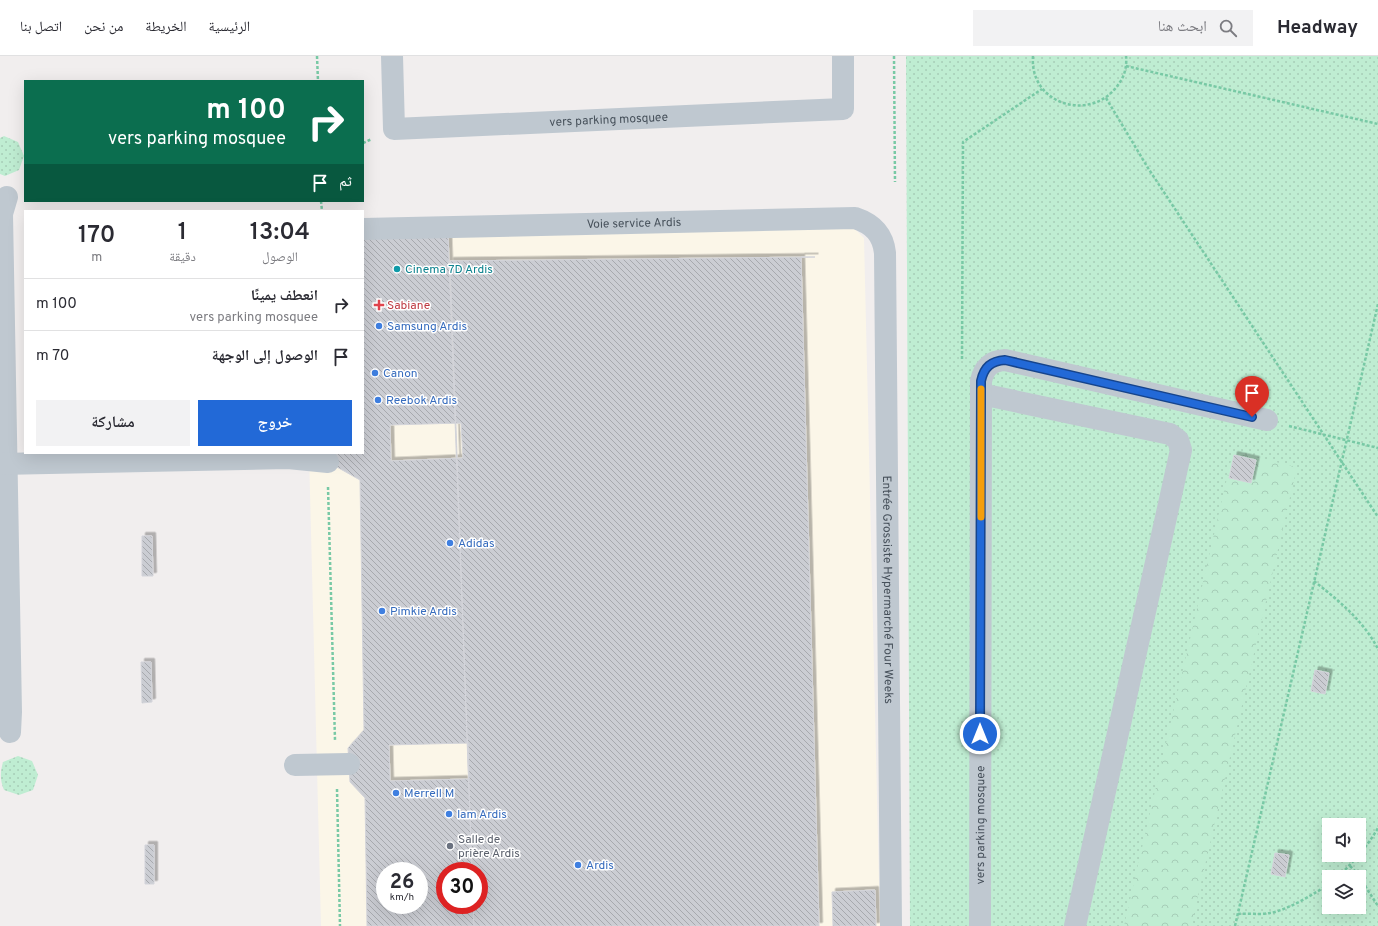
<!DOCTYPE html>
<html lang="ar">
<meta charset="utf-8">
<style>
body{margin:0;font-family:Overpass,"Noto Naskh Arabic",sans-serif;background:#f2f2f3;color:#2b2b33;direction:rtl;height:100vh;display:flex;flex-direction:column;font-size:15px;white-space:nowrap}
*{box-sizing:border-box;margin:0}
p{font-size:13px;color:#7c7c81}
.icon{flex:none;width:22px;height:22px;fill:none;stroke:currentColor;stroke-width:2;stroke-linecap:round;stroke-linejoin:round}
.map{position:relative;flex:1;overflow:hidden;direction:ltr}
.details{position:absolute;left:24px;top:154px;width:340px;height:244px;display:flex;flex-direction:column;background:#fff;border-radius:0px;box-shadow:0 4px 16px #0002;direction:rtl}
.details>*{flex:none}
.banner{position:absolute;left:24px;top:24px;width:340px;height:122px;border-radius:0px;box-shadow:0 4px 16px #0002;direction:rtl;background:#0b6e4f;color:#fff;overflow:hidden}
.controls{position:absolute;left:1322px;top:762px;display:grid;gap:8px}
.controls a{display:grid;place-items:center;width:44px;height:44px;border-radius:0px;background:#fff;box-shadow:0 4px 16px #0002;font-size:20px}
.speed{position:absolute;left:376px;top:806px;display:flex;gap:8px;font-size:20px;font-weight:700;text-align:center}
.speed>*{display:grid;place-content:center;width:52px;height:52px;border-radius:50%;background:#fff;box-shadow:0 4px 16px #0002;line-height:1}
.speed small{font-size:10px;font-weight:400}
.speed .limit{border:6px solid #d22;background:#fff;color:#111}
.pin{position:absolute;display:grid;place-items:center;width:34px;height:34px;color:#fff;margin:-41px -17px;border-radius:50% 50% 50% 0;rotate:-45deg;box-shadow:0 0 4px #0007}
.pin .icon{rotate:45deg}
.me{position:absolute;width:44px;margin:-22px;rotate:0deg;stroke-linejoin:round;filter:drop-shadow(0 0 3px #0008)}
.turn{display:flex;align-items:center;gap:14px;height:84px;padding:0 12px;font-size:18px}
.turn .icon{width:52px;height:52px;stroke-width:2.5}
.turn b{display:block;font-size:28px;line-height:34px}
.then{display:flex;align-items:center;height:38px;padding:0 12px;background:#0003;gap:8px;font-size:15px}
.eta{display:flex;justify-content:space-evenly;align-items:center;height:68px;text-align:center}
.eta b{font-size:24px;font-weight:600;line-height:28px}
.button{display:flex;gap:8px;margin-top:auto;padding:8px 12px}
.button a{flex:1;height:46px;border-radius:0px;background:#2269d7;color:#fff;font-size:16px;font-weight:600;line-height:46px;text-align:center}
.button a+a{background:#f2f2f3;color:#2b2b33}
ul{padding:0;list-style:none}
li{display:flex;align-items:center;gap:12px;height:52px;padding:0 12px;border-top:1px solid #e1e1e2}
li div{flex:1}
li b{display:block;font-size:15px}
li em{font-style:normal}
header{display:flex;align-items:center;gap:24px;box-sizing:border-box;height:56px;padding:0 20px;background:#fff;border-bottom:1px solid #e1e1e2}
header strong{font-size:19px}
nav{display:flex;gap:22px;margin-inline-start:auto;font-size:14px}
.search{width:280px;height:36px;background:#f2f2f3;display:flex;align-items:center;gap:10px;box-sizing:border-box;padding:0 14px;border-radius:0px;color:#7c7c81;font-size:15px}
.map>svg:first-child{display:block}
.commercial{fill:#fbf6e8;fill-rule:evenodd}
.grass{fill:url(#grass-dots);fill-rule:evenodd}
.park{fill:url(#park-crowns)}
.building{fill:url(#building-back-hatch);stroke:#d3d4da;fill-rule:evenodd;filter:url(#shadow)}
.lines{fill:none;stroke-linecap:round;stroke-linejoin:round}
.path{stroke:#78c9a5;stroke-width:2.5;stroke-dasharray:3 2;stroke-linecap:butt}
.minor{stroke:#bfc8d0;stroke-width:22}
.route-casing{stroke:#16448c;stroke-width:10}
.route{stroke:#2269d7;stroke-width:7}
.slow{stroke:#f59e0b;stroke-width:7}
.culture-dot{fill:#0f9aa8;stroke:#fff;stroke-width:1.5}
.health-dot{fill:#e0444e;stroke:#fff;stroke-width:1.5}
.shop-dot{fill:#3f7fe0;stroke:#fff;stroke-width:1.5}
.worship-dot{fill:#6b7280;stroke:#fff;stroke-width:1.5}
.labels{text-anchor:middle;stroke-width:3;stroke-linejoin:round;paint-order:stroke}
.street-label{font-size:12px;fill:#47515b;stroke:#fff}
.culture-label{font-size:12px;fill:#0d838f;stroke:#fff;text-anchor:start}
.health-label{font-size:12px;fill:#be3a42;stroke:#fff;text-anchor:start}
.shop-label{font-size:12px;fill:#366cbe;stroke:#fff;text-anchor:start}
.worship-label{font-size:12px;fill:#5b616d;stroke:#fff;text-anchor:start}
</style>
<header>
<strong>Headway</strong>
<div class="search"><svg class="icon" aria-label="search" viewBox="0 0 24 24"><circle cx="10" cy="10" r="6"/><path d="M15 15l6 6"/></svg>ابحث هنا</div>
<nav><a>الرئيسية</a><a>الخريطة</a><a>من نحن</a><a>اتصل بنا</a></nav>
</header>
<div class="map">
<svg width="1378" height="870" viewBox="0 0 1378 870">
<defs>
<pattern id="grass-dots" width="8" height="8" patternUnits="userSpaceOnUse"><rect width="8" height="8" fill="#bfedd2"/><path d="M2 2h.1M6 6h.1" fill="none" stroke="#a6cdb7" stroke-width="1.8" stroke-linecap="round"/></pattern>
<pattern id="park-crowns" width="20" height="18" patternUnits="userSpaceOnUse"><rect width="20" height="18" fill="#bfedd2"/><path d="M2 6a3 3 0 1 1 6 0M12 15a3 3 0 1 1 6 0" fill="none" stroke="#a6cdb7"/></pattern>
<pattern id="building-back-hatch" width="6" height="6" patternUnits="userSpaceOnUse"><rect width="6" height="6" fill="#cbcdd3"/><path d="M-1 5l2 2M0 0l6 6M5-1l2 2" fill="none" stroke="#a7a9ae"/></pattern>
<filter id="shadow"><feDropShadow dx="3.5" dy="-3.5" stdDeviation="0" flood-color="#0004"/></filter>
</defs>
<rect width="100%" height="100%" fill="#f1eeee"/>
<path class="commercial" d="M 851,169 L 864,182 L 880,870 L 321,870 L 309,397 L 363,397 L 363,179 ZM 385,815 L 419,815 L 419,849 L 385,849 ZM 445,815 L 479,815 L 479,849 L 445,849 Z"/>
<path class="grass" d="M 906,0 L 1378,0 L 1378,870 L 910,870 ZM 1329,769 L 1359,769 L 1359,799 L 1329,799 ZM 1329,821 L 1359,821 L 1359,851 L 1329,851 Z
M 4,80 L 18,86 L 24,100 L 19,114 L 5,120 L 0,118 L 0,82 Z
M 18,700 L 32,705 L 38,719 L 33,734 L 19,739 L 4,734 C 0,724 0,717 3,706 Z"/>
<path class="park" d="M 1233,396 L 1297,411 L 1191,870 L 1124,870 Z"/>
<path class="building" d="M 448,178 L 472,815 L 445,815 L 445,849 L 473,849 L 474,870 L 367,870 L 365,742 L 350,726 L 348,692 L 364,674 L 360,424 L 328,406 L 331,397 L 363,397 L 363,179 ZM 385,815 L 419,815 L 419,849 L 385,849 Z
M 801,201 L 819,870 L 474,870 L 473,849 L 479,849 L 479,815 L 472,815 L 450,205 L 815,201 Z
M 461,367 L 463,402 L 391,405 L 390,369 Z
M 1234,399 L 1256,404 L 1251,427 L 1229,422 Z
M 142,480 L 152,480 L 153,520 L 142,520 Z
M 141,606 L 151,606 L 152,646 L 142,647 Z
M 1315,614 L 1329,617 L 1325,638 L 1311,635 Z
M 468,687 L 469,723 L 390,725 L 389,689 Z
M 145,789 L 154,789 L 154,828 L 145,828 Z
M 1275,797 L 1289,799 L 1285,821 L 1271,818 Z
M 875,834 L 876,870 L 833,870 L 832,836 Z"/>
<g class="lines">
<path class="path" d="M 317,0 L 318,25
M 894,0 L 895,126
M 1033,0 C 1029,50 1094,68 1120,26 C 1125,19 1127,9 1126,0
M 1126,10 L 1378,68
M 1106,42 L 1148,112 L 1378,461
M 363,87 L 372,83
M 321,145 L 322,155
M 962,303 L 963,86 L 1042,33
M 1289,370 L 1378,392
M 328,431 L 335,684
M 1314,525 C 1339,545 1363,564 1378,593
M 337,733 L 340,870
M 1350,810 L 1356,816 L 1378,850
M 1338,821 C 1353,806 1367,791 1378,772
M 1238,858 C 1248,857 1260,859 1270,857 C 1288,854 1314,838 1329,828
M 1235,870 L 1378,248"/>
<g class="minor">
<path id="s1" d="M 392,0 L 394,73 L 843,53 L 843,0"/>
<path d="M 7,141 L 2,158 L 11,656 L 10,676"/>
<path id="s2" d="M 363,173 L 855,162 C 873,168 883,178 885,197 L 891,870"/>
<path d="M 981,338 L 1170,378 L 1178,384 L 1181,394 L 1075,870"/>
<path d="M 0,408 L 288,402 L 328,406"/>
<path d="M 295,709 L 349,708"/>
<path id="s3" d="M 980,870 L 981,325 C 984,311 991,305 1005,304 L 1267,364"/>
</g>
</g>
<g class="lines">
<g class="route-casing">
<path id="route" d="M 980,678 L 981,325 C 984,311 991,305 1005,304 L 1252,361"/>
</g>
<use href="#route" class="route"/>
<path class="slow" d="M 981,461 L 981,333"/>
</g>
<circle class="culture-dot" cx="397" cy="213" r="4"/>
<path class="health-dot" d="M377 243h4v4h4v4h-4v4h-4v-4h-4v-4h4z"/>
<g class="shop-dot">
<circle cx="379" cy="270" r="4"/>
<circle cx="375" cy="317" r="4"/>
<circle cx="378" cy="344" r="4"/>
<circle cx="450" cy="487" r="4"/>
<circle cx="382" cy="555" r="4"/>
<circle cx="396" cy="737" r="4"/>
<circle cx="449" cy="758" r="4"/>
<circle cx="578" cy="809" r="4"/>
</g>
<circle class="worship-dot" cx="450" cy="790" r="4"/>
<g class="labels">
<g class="street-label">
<text dy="4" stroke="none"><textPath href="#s1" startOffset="288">vers parking mosquee</textPath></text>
<text dy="4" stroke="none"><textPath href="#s2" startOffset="271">Voie service Ardis</textPath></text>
<text dy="4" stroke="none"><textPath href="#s2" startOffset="878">Entrée Grossiste Hypermarché Four Weeks</textPath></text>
<text dy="4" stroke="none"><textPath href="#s3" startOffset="101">vers parking mosquee</textPath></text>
</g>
<g class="culture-label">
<text x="405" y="217">Cinema 7D Ardis</text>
</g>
<g class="health-label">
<text x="387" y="253">Sabiane</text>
</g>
<g class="shop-label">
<text x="387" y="274">Samsung Ardis</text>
<text x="383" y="321">Canon</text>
<text x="386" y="348">Reebok Ardis</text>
<text x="458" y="491">Adidas</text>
<text x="390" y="559">Pimkie Ardis</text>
<text x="404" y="741">Merrell M</text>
<text x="457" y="762">Iam Ardis</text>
<text x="586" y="813">Ardis</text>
</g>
<g class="worship-label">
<text x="458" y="787">Salle de<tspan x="458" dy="14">prière Ardis</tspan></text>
</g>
</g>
</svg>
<div class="controls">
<a><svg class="icon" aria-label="sound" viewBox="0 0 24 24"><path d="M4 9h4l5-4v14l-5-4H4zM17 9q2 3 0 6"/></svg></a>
<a><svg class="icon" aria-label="layers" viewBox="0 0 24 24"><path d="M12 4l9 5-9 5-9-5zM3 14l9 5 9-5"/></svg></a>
</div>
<div class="speed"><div>26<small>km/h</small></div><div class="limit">30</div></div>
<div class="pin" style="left:1252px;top:361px;background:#d93025"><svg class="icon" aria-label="arrive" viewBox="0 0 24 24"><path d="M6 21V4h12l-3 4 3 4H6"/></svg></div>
<svg class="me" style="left:980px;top:678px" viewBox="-20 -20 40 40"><circle r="17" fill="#2269d7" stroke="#fff" stroke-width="3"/><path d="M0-11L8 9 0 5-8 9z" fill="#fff"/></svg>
<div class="banner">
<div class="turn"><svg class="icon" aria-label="right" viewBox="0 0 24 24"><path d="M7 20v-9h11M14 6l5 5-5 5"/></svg><div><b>100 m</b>vers parking mosquee</div></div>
<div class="then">ثم<svg class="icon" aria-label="arrive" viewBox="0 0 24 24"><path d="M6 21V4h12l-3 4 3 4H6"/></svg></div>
</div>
<section class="details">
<div class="eta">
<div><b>13:04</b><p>الوصول</p></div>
<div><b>1</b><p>دقيقة</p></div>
<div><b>170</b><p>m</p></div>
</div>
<ul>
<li><svg class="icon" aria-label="right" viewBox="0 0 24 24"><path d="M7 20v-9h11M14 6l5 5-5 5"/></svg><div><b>انعطف يمينًا</b><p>vers parking mosquee</p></div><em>100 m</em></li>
<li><svg class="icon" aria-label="arrive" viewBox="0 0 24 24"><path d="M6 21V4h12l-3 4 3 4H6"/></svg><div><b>الوصول إلى الوجهة</b></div><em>70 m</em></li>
</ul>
<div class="button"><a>خروج</a><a>مشاركة</a></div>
</section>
</div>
